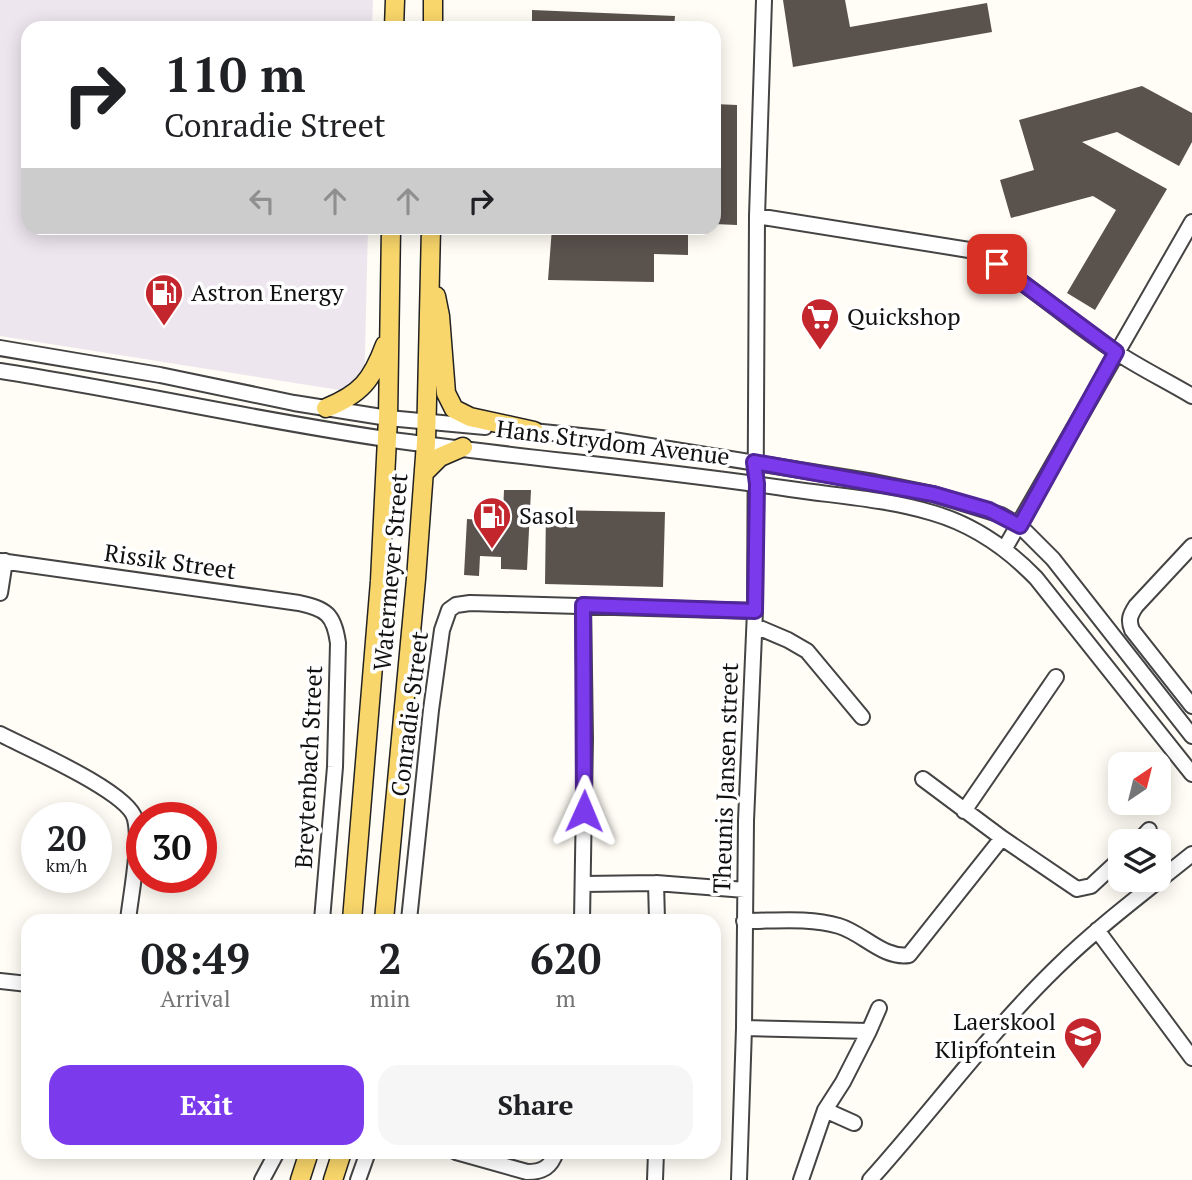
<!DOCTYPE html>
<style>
body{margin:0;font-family:"PT Serif",serif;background:#f6f6f6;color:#202124;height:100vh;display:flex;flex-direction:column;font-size:26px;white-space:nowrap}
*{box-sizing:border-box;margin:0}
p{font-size:23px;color:#757577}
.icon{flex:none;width:38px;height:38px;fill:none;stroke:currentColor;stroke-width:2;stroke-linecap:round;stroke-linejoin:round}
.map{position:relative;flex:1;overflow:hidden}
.sheet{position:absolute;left:21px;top:914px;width:700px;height:245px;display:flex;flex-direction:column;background:#fff;border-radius:21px;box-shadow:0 4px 18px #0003}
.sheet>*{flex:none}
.hud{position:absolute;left:21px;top:21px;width:700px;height:214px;border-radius:21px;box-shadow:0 4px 18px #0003;background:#fff;color:#202124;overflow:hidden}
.needle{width:46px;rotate:35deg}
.tools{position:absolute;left:1108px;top:752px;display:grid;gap:14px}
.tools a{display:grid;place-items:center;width:63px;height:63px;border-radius:14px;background:#fff;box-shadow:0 4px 18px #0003;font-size:35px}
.speed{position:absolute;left:21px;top:802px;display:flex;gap:14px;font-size:35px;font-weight:700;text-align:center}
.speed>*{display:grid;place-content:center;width:91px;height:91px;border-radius:50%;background:#fff;box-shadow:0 4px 18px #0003;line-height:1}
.speed small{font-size:18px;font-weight:400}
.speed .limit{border:10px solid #d22;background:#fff;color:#111}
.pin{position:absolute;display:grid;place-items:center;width:60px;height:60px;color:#fff;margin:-30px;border-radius:14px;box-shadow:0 4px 10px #0006}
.me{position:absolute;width:77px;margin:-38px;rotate:1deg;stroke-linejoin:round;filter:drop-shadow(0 0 5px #0008)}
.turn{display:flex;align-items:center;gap:24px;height:147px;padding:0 28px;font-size:32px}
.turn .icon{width:91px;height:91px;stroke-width:2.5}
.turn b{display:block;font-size:49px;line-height:60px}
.lanes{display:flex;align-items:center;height:66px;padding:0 28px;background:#0003;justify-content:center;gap:35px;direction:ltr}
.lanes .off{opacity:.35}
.eta{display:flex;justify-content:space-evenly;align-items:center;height:119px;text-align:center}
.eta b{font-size:42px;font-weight:700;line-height:49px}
.cta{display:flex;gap:14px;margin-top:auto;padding:14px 28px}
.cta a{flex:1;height:80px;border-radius:21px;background:#7c3aed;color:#fff;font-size:28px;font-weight:700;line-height:80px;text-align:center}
.cta a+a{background:#f6f6f6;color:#202124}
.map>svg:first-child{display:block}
.industrial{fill:#eee6ef}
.building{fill:#5a524d}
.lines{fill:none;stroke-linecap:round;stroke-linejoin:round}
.minor-casing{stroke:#444;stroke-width:18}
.major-casing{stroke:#222;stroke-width:21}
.minor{stroke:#fff;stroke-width:14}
.major{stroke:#f9d66b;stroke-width:18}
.route-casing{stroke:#51269a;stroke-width:18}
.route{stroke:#7c3aed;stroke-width:12}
.labels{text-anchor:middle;stroke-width:7;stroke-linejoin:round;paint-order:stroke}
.poi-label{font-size:24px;fill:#111;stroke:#fff;text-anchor:start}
.street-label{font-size:24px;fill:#111;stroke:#fff}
</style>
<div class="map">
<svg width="1192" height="1180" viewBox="0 0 1192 1180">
<rect width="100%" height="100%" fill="#fffdf5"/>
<path class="industrial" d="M 0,0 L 373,0 L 372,28 L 28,28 L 28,228 L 368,228 L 364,394 L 0,336 Z"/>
<path class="building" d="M 783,0 L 845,0 L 850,27 L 987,3 L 992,32 L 793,67 Z
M 532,10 L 675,16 L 674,28 L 532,28 Z
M 1142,86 L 1192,113 L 1192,142 L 1179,166 L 1117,132 L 1082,142 L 1167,189 L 1095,310 L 1067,293 L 1116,210 L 1093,196 L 1011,218 L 1000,180 L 1034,170 L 1019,120 Z
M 714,104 L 737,105 L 737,225 L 714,224 Z
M 552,228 L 688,228 L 688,255 L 654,254 L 654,282 L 548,280 Z
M 504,490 L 531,490 L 527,570 L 501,569 L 501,557 L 480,556 L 479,576 L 464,575 L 467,519 L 481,520 L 481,535 L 502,536 Z
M 546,510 L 665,512 L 663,587 L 545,584 Z"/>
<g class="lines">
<g class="minor-casing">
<path id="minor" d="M 757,216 L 969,250 C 1023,277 1065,319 1116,352 C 1140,368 1167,381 1192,396
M 0,348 L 160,375 L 294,403 L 388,418 L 485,427
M 0,371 C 129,391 256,420 386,439 C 520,458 656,469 790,489 C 837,496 887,499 933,513 C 974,525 1006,547 1036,578 L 1192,774
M 523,430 L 601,438 L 874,482 L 933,494 L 1001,515 L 1020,526 L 1053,559 L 1192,736
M 1192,546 L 1136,606 C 1130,615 1128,620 1132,630 L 1192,706
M 1005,548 L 1192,222
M 0,561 L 299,603 C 326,609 334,614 338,643 L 335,767 L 322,920
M 0,593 L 5,561
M 755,626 L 788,640 L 807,651 L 862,717
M 0,734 C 27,748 129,792 135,819 C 141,845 131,893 128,920
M 923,779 L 1002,838
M 964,811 L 1056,677
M 1138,842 L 1149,830
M 656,883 L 657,920
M 584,884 L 656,883 L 745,890
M 409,920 L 431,710 L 442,630 L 449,610 L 456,605 L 470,603 L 755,611
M 582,920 L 585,739 L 583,605
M 744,921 C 775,921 809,917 839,926 C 863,933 883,959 909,955 L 1002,838 L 1077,889 L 1091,886 L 1120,859
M 1097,930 L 1192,1058
M 0,981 L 28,984
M 744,1028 L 869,1031 L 879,1008
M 825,1110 L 854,1123
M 456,1152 L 527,1172 C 543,1172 551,1167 556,1152
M 262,1180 L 277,1152
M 358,1180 L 368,1152
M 655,1180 L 656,1152
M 739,1180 L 744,1028 L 746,821 L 755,611 L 757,216 L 764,0
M 801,1180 L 825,1110 L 843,1082 L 869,1031
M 870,1180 C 933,1110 989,1033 1057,967 C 1099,926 1146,891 1192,854"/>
</g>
<g class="major-casing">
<path id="major" d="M 394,28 L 395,0
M 433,28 L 433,0
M 436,296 L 440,316 L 446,393 L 454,409 L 470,417 L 534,431
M 326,408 C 361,394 372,380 385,345
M 424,473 L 440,457 L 463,447
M 352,920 L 380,581 L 388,418 L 391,228
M 384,920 L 416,579 L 426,443 L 431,228
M 300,1180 L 309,1152
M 333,1180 L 342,1152"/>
</g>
<use href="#minor" class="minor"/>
<use href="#major" class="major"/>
</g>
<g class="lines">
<g class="route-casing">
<path id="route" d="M 584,811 L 583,605 L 755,611 L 757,484 L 754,462 L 933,494 L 989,510 L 1020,526 L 1116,352 L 997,264"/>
</g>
<use href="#route" class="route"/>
</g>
<defs>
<g id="fuel-pin" transform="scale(2.0125)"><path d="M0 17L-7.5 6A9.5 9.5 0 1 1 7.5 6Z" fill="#c4262e" stroke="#fff"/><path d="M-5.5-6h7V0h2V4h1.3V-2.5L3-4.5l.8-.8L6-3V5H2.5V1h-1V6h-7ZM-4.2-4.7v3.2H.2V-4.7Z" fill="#fff"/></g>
<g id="supermarket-pin" transform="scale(2.0125)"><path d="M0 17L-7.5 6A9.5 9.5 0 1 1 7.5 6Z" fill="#c4262e" stroke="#fff"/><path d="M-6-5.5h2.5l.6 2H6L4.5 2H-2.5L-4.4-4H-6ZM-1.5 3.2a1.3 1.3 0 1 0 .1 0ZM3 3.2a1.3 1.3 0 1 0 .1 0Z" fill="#fff"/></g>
<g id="school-pin" transform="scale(2.0125)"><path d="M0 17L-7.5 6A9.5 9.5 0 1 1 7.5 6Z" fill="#c4262e" stroke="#fff"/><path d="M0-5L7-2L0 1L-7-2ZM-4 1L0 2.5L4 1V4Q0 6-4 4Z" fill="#fff"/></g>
</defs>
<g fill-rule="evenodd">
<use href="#fuel-pin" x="164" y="293"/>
<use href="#supermarket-pin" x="820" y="317"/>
<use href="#fuel-pin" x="492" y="516"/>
<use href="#school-pin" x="1083" y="1036"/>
</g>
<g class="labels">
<g class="poi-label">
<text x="191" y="301">Astron Energy</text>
<text x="847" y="325">Quickshop</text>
<text x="519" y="524">Sasol</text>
<text x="1056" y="1030" text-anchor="end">Laerskool<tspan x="1056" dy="28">Klipfontein</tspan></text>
</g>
<g class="street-label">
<text transform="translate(613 443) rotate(7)" y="8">Hans Strydom Avenue</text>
<text transform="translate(170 562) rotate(8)" y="8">Rissik Street</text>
<text transform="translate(391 572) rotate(-85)" y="8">Watermeyer Street</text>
<text transform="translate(410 714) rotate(-83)" y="8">Conradie Street</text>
<text transform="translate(309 767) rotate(-87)" y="8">Breytenbach Street</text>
<text transform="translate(726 778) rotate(-88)" y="8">Theunis Jansen street</text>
</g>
</g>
</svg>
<div class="tools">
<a><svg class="needle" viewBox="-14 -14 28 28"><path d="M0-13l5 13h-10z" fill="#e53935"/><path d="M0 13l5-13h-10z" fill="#757577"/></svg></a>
<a><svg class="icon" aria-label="layers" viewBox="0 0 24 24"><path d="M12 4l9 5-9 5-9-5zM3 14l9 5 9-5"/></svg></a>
</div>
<div class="speed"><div>20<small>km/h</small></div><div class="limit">30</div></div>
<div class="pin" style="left:997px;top:264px;background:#d93025"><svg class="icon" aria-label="arrive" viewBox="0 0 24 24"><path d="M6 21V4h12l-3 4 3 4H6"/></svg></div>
<svg class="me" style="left:584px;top:811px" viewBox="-20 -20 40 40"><path d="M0-17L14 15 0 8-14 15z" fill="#7c3aed" stroke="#fff" stroke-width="4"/></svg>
<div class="hud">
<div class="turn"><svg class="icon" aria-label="right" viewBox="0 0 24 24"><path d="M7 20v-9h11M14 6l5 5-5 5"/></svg><div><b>110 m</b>Conradie Street</div></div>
<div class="lanes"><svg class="icon off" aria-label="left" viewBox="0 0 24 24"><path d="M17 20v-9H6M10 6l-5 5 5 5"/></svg><svg class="icon off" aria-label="ahead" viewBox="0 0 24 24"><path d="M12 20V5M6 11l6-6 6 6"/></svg><svg class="icon off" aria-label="ahead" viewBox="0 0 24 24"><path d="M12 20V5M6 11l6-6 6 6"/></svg><svg class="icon" aria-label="right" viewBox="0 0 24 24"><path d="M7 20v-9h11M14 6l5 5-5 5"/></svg></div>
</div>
<section class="sheet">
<div class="eta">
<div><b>08:49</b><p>Arrival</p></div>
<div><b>2</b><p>min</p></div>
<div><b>620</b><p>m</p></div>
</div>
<div class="cta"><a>Exit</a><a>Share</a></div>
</section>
</div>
